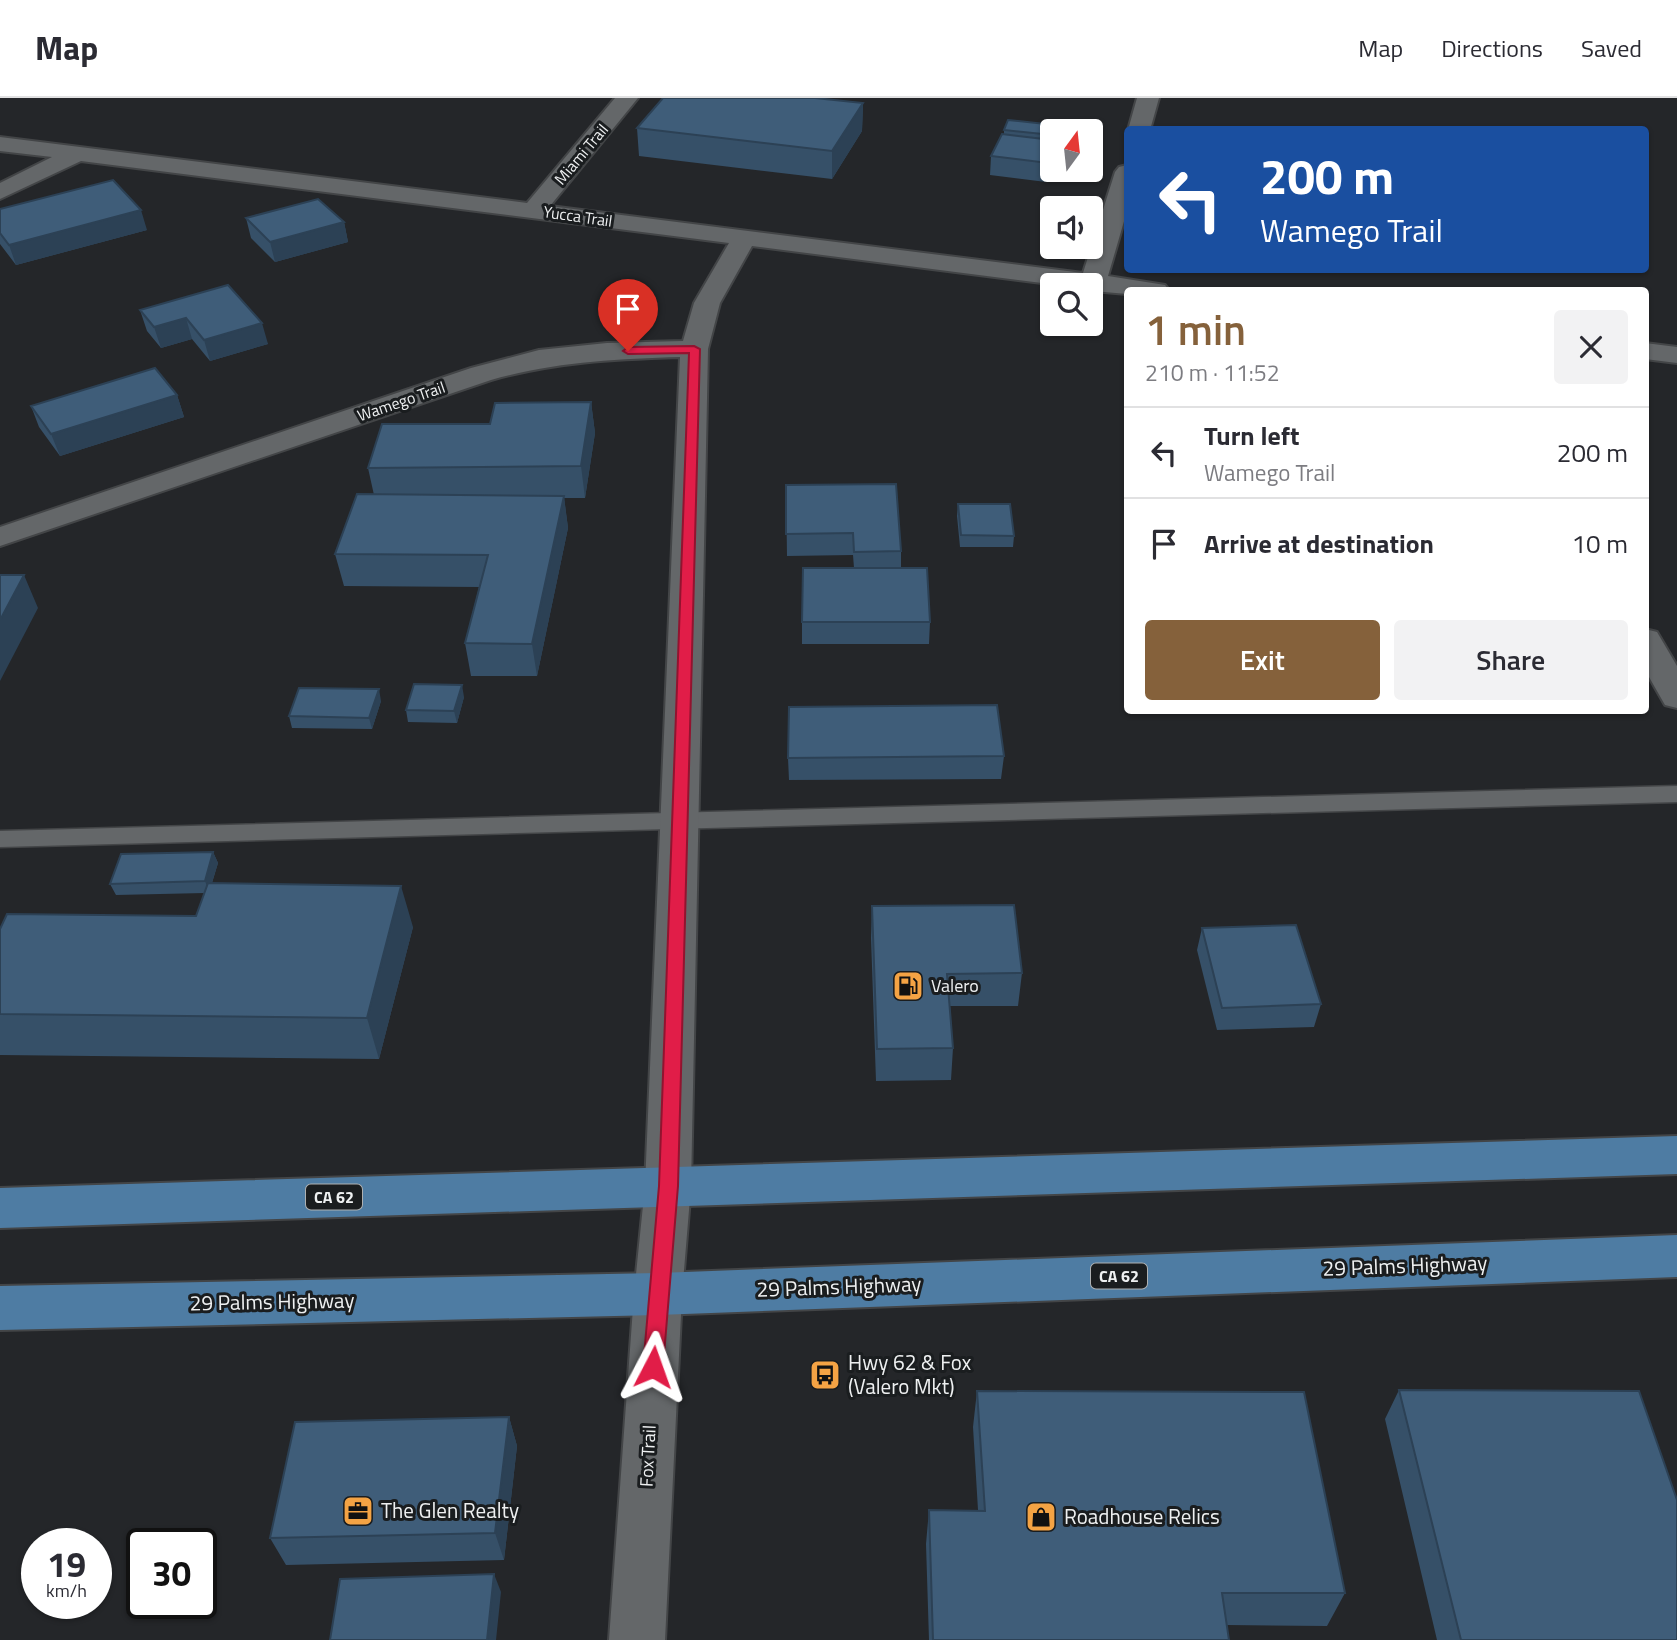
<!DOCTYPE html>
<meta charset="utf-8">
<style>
body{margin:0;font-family:"Titillium Web",sans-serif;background:#f2f2f3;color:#2b2b33;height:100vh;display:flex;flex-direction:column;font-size:26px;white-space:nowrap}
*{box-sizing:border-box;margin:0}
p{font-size:23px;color:#7c7c81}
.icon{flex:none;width:38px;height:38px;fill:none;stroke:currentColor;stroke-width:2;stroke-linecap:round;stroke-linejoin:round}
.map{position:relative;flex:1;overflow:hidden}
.drawer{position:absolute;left:1124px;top:189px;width:525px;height:427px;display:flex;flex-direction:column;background:#fff;border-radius:7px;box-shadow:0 2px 5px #0004}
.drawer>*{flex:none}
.top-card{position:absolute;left:1124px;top:28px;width:525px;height:147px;border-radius:7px;box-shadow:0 2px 5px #0004;background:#1a4fa0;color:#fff;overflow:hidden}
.needle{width:46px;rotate:15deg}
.controls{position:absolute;left:1040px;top:21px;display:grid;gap:14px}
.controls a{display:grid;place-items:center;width:63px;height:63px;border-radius:7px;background:#fff;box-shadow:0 2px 5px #0004;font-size:35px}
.speed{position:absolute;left:21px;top:1430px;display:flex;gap:14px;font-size:35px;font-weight:700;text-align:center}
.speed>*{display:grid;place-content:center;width:91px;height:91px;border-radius:50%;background:#fff;box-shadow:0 2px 5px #0004;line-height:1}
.speed small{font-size:18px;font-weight:400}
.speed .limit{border:4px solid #111;border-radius:10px;background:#fff;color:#111}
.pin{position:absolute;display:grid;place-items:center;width:60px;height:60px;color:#fff;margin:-72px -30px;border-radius:50% 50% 50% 0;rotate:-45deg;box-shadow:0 0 7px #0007}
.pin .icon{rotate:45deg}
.me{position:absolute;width:77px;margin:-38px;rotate:4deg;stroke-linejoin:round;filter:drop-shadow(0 0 5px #0008)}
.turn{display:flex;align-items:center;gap:24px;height:147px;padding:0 21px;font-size:32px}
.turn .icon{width:91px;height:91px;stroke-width:2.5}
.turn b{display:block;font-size:49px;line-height:60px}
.round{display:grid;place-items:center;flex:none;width:74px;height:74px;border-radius:7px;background:#f2f2f3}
.head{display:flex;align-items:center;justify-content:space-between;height:119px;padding:0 21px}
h1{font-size:42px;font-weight:600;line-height:52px;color:#85613b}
.cta{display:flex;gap:14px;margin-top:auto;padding:14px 21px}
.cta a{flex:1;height:80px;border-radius:7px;background:#85613b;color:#fff;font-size:28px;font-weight:600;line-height:80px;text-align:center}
.cta a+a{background:#f2f2f3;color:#2b2b33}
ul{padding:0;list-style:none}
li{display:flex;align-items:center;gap:21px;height:91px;padding:0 21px;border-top:2px solid #e1e1e2}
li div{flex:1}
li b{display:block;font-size:26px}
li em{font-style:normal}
header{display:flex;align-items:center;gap:42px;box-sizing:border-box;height:98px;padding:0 35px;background:#fff;border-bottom:2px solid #e1e1e2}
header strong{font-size:33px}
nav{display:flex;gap:38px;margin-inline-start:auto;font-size:24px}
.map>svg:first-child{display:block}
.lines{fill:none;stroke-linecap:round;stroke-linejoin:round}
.service-casing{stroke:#434547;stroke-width:3}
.minor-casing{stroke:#434547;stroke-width:4}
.primary-casing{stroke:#434547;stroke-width:4}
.service{fill:#646769;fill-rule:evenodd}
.minor{fill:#646769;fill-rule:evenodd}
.primary{fill:#4e7ca3;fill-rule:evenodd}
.wall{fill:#365068}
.shaded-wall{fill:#2c4155}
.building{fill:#3f5d79;stroke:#2c4155;stroke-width:2}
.route{fill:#e11d48;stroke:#92132f;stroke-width:2}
.labels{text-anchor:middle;stroke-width:6;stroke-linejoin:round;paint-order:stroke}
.far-street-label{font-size:16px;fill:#eef0f1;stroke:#1a1d1f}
.shield{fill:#1a1d1f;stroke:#aeb1b2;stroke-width:2}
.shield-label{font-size:16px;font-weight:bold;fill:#eef0f1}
.poi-label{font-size:18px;fill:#eef0f1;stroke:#1a1d1f;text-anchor:start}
.street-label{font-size:18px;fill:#eef0f1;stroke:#1a1d1f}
.near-street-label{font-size:21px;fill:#eef0f1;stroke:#1a1d1f}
.near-poi-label{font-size:21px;fill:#eef0f1;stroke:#1a1d1f;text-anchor:start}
</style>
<header>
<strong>Map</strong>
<nav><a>Map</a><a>Directions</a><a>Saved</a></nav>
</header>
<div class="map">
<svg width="1677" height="1542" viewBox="0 0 1677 1542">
<rect width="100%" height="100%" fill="#242629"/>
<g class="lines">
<g class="service-casing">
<path id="service" d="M 1677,688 L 1677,704 L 0,749 L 0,733 Z"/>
</g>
<g class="minor-casing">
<path id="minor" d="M 615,0 L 638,0 L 550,108 L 1083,175 L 1115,74 L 1119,69 L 1127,67 L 1127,113 L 1108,178 L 1165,187 L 1169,192 L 1127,192 L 1127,196 L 1093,193 L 1090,187 L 1058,187 L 752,148 L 720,205 L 708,251 L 691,1088 L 682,1196 L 665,1542 L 609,1542 L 634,1196 L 645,1088 L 680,259 C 614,261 555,264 491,282 L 0,448 L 0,429 L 471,270 L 539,252 L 607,245 L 683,243 L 694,205 L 729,145 L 81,63 L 0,101 L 0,85 L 52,59 L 0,53 L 0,39 L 527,105 Z
M 1137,0 L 1159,0 L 1150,32 L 1128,32 Z
M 1645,245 L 1677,249 L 1677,265 L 1645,261 Z
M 1645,531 L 1657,534 L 1677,568 L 1677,610 L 1665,607 L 1645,572 Z"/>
</g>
<g class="primary-casing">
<path id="primary" d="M 1677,1038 L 1677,1076 L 0,1130 L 0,1090 Z
M 1677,1137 L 1677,1179 L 658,1217 L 0,1232 L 0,1188 L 658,1175 Z"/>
</g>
<use href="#service" class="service"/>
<use href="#minor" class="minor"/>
<use href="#primary" class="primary"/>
</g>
<path class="wall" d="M 863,5 L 862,33 L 832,81 L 639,58 L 637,30 Z
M 1064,28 L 1063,33 L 1052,33 L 1052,72 L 1046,84 L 990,77 L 991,58 L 1004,37 L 1004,32 Z
M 0,111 L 147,132 L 16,167 L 0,146 Z
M 246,120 L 344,124 L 348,144 L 275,164 L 251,140 Z
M 228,187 L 268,246 L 210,263 L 192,241 L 161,250 L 147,233 L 140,212 Z
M 177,297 L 184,319 L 60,358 L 39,329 L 31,308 Z
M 591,304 L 595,335 L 585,400 L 564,400 L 568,430 L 537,578 L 471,578 L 465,545 L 479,489 L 344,488 L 335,456 L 374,397 L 368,370 L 490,326 Z
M 786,387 L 901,453 L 901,470 L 930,524 L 929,546 L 802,546 L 802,524 L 854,470 L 853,457 L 787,458 Z
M 958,406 L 1014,438 L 1013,449 L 960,449 L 957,418 Z
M 464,599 L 457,625 L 408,624 L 406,612 Z
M 381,603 L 372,631 L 292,630 L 289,618 Z
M 1004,658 L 1001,681 L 789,682 L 788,660 Z
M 213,754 L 218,765 L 212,785 L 413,829 L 379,961 L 0,957 L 0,831 L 196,818 L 205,795 L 116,797 L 110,786 Z
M 872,808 L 1022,875 L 1018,908 L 950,908 L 953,950 L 951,982 L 876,983 L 871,840 Z
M 1202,830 L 1321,906 L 1314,929 L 1217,932 L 1197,852 Z
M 1399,1292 L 1677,1542 L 1437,1542 L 1385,1321 Z
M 977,1293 L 1345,1495 L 1327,1528 L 1227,1527 L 1229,1542 L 929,1542 L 926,1446 L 929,1412 L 978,1412 L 973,1329 Z
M 509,1319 L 517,1348 L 504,1462 L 286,1467 L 270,1440 Z"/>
<path class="shaded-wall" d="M 863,5 L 862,33 L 832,81 L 832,53 Z
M 1052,57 L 1052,72 L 1046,84 L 1048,65 Z
M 141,112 L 147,132 L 16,167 L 9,147 Z
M 344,124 L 348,144 L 275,164 L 270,144 Z
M 186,220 L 192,241 L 161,250 L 154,229 Z
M 262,225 L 268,246 L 210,263 L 204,242 Z
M 177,297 L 184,319 L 60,358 L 51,336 Z
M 591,304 L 595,335 L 585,400 L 581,368 Z
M 564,398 L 568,430 L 537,578 L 532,546 Z
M 24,477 L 38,510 L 0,583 L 0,522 Z
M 462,587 L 464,599 L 457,625 L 454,613 Z
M 379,591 L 381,603 L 372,631 L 369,620 Z
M 213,754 L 218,765 L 209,794 L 205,783 Z
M 401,788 L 413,829 L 379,961 L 367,920 Z
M 509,1319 L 517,1348 L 504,1462 L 495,1435 Z
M 494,1476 L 501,1494 L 496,1542 L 487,1542 Z"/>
<path class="building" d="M 663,0 L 815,0 L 863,5 L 832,53 L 637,30 Z
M 1008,22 L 1064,28 L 1062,33 L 1052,33 L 1052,37 L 1004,32 Z
M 1002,36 L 1052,42 L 1052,57 L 1048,65 L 991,58 Z
M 113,82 L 141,112 L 9,147 L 0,135 L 0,111 Z
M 318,101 L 344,124 L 270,144 L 246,120 Z
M 228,187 L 262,225 L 204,242 L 186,220 L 154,229 L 140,212 Z
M 155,270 L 177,297 L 51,336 L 31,308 Z
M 591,304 L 581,368 L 368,370 L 382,326 L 490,326 L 495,305 Z
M 896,386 L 901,453 L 854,454 L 853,435 L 786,436 L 786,387 Z
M 357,396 L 564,398 L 532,546 L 465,545 L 488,457 L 335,456 Z
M 958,406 L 1010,406 L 1014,438 L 961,437 Z
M 803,470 L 927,470 L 930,524 L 802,524 Z
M 0,477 L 24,477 L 0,522 Z
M 414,586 L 462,587 L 454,613 L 406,612 Z
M 299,590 L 379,591 L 369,620 L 289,618 Z
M 997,607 L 1004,658 L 788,660 L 789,609 Z
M 213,754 L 205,783 L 110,786 L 121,756 Z
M 208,785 L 401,788 L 367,920 L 0,916 L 0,831 L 7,816 L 196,818 Z
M 1014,807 L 1022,875 L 947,876 L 953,950 L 877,951 L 872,808 Z
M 1296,827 L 1321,906 L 1222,910 L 1202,830 Z
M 1399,1292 L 1639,1293 L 1677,1402 L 1677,1542 L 1461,1542 Z
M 977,1293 L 1304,1294 L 1345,1495 L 1222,1495 L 1229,1542 L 933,1542 L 929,1412 L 985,1413 Z
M 509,1319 L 495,1435 L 270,1440 L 295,1324 Z
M 494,1476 L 487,1542 L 330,1542 L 340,1481 Z"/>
<path class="route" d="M 694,248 L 700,251 L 678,1088 L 663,1269 L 660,1276 L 653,1279 L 646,1276 L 643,1269 L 659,1088 L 689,255 L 628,256 L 623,253 L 628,249 Z"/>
<defs>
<g id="fuel-square" transform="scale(1.575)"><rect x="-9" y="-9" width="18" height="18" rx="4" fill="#f4a344" stroke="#1a1d1f"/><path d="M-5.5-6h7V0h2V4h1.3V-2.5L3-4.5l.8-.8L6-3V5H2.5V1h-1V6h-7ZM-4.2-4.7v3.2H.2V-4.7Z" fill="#111"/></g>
<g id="bus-square" transform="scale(1.575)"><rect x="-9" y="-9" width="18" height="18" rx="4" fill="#f4a344" stroke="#1a1d1f"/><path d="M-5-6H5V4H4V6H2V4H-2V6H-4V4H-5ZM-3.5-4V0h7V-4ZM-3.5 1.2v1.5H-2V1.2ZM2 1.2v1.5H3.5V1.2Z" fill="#111"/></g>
<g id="office-square" transform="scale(1.575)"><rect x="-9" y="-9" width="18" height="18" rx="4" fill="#f4a344" stroke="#1a1d1f"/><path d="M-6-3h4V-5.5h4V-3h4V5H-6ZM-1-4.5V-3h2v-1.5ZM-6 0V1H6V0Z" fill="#111"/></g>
<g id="shop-square" transform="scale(1.575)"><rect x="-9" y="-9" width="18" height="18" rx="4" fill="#f4a344" stroke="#1a1d1f"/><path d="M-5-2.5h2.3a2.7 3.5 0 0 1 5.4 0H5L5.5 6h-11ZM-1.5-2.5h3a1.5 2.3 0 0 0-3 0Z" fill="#111"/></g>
</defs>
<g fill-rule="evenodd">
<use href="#fuel-square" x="908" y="888"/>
<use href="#bus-square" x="825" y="1277"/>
<use href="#office-square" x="358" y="1413"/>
<use href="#shop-square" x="1041" y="1419"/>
</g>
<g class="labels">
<g class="far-street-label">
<text transform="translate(581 56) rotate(-50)" y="6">Miami Trail</text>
<text transform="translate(578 118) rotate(8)" y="6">Yucca Trail</text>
<text transform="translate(401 303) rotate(-19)" y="6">Wamego Trail</text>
</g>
<g class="shield">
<rect x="306" y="1086.5" width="56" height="25" rx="5"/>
<rect x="1091" y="1165.5" width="56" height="25" rx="5"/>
</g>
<g class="shield-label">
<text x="334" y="1105">CA 62</text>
<text x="1119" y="1184">CA 62</text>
</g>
<g class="poi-label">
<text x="931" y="894">Valero</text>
</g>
<g class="street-label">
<text transform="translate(648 1358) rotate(-87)" y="6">Fox Trail</text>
</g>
<g class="near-street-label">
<text transform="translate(1405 1168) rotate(-2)" y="7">29 Palms Highway</text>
<text transform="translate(839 1189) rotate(-2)" y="7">29 Palms Highway</text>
<text transform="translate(272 1204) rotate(-1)" y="7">29 Palms Highway</text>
</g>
<g class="near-poi-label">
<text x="848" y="1272">Hwy 62 &amp; Fox<tspan x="848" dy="24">(Valero Mkt)</tspan></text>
<text x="381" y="1420">The Glen Realty</text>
<text x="1064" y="1426">Roadhouse Relics</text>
</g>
</g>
</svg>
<div class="controls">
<a><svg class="needle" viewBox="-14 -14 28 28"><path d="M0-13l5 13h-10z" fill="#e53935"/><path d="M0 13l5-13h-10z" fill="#7c7c81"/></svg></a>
<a><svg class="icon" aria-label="sound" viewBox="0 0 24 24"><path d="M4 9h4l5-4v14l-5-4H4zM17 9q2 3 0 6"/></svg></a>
<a><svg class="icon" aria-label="search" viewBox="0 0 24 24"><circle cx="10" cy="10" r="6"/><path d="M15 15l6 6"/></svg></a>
</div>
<div class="speed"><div>19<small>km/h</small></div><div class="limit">30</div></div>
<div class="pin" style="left:628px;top:253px;background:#d93025"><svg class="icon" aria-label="arrive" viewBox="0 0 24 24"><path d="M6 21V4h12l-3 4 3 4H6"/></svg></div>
<svg class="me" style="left:653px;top:1269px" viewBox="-20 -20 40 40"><path d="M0-17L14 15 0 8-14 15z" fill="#e11d48" stroke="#fff" stroke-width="4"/></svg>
<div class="top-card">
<div class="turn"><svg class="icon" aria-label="left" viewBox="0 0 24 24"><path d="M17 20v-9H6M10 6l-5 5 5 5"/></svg><div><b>200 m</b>Wamego Trail</div></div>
</div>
<section class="drawer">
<div class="head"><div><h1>1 min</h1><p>210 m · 11:52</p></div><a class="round"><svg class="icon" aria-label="close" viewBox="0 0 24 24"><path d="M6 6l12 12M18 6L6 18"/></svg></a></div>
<ul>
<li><svg class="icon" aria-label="left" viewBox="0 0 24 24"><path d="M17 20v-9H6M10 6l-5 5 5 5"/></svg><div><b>Turn left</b><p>Wamego Trail</p></div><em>200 m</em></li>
<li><svg class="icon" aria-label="arrive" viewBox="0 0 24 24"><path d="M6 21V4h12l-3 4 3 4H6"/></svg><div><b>Arrive at destination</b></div><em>10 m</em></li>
</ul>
<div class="cta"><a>Exit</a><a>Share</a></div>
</section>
</div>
